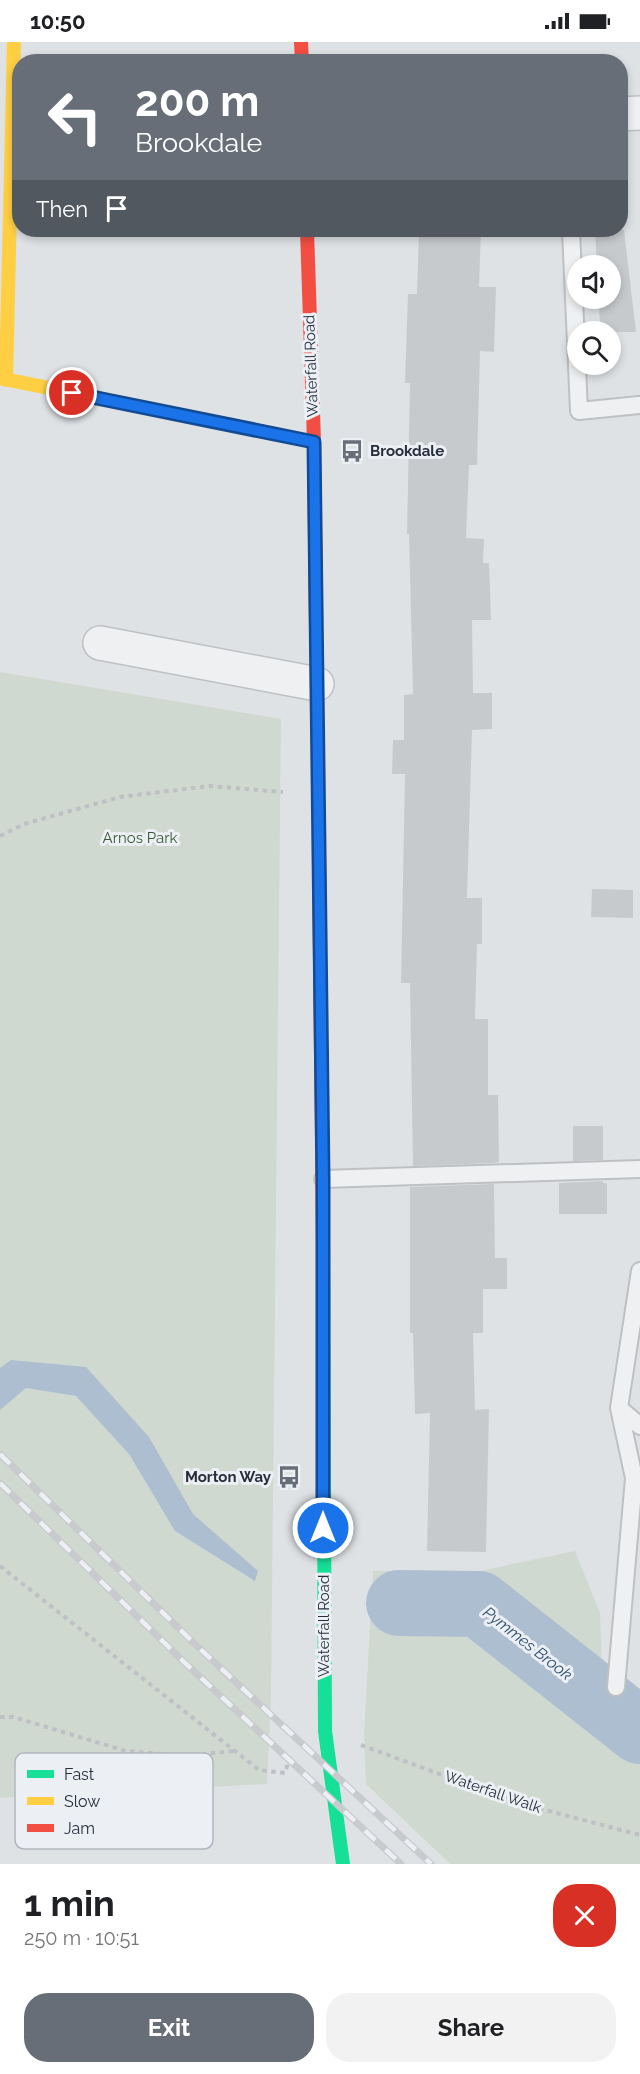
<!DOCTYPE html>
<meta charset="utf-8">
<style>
body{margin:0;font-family:Raleway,sans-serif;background:#f2f2f2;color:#202124;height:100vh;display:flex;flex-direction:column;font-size:22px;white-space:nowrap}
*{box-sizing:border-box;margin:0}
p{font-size:20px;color:#757577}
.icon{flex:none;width:33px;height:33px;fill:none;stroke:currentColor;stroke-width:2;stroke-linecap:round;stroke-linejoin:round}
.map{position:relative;height:1822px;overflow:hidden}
.drawer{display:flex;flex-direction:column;background:#fff;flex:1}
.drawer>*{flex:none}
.hud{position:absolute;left:12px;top:12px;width:616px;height:183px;border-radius:24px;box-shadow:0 3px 9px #0003;background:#676e78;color:#fff;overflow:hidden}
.buttons{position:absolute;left:567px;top:213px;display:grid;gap:12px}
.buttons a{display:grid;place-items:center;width:54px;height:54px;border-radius:50%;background:#fff;box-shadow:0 3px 9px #0003;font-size:30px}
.pin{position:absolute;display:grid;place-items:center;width:51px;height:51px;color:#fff;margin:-26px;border:3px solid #fff;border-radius:50%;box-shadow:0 2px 6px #0007}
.me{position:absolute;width:66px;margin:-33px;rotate:0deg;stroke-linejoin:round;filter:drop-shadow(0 0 4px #0008)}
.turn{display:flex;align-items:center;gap:21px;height:126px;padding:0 24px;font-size:27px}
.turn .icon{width:78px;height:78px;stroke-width:2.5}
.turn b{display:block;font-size:42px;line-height:51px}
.then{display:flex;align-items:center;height:57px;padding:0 24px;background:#0003;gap:12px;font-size:22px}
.round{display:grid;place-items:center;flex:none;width:63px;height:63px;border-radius:24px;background:#f2f2f2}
.overview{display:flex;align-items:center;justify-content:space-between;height:102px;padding:0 24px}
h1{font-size:36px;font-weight:700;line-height:45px}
.primary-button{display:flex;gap:12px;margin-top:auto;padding:12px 24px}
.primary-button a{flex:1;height:69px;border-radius:24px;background:#676e78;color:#fff;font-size:24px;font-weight:700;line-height:69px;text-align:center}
.primary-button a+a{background:#f2f2f2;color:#202124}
.status{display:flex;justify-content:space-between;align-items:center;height:42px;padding:0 30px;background:#fff;direction:ltr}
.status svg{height:16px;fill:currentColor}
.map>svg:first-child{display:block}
.green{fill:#d0d9d0}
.water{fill:#adbed0}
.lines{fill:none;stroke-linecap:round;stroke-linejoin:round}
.river{stroke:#adbed0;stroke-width:66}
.building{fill:#c7cacd}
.lane-casing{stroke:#bec0c3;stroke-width:20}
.street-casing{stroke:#bec0c3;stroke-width:36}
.path{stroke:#bec0c5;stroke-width:4;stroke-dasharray:4.5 4.5;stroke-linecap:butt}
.lane{stroke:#eff0f1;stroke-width:16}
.street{stroke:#eff0f1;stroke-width:33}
.fast{stroke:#16e098;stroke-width:14}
.slow{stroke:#ffcf43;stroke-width:14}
.jam{stroke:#f24e42;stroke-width:14}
.rail-casing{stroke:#c8cacd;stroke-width:7}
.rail{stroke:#ecf0f5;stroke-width:4.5;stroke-dasharray:14;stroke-linecap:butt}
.route-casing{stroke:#114b97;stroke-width:15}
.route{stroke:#1a73e8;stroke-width:10}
.labels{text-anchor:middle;stroke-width:6;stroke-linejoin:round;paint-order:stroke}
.street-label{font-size:15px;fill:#272f3d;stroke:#ecf0f5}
.poi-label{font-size:15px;font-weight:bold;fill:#272f3d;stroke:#ecf0f5;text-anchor:start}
.park-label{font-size:15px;fill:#3b5934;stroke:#ecf0f5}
.water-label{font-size:16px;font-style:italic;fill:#314e71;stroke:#ecf0f5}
.key{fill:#ecf0f5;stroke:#b1b6be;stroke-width:1.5}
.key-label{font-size:16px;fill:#272f3d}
</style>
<div class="status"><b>10:50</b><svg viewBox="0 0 49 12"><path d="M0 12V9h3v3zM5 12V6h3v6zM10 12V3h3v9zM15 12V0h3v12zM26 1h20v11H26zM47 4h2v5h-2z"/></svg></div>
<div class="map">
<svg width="640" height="1822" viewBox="0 0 640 1822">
<rect width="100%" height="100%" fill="#dfe2e5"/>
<path class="green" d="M 0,630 L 281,677 L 271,1653 L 267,1742 L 0,1756 Z
M 575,1509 L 600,1571 L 604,1685 L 640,1692 L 640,1822 L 450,1822 L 366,1742 L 364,1693 L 373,1529 L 480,1529 Z"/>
<path class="water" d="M 11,1318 L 86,1325 L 149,1395 L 193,1472 L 258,1529 L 255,1539 L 175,1489 L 129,1412 L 76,1354 L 26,1346 L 0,1368 L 0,1326 Z"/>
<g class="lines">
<path class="river" d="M 399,1561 L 479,1562 L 640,1689"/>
</g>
<path class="building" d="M 419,188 L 481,188 L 479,245 L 496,245 L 494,310 L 480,309 L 477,423 L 469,423 L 466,496 L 484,497 L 483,521 L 489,521 L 491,578 L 472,578 L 473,651 L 492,651 L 492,687 L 472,688 L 467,856 L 482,856 L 482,902 L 477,902 L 475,977 L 488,977 L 488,1053 L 498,1053 L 499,1120 L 494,1121 L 413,1124 L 410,941 L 401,941 L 405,732 L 392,732 L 393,698 L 404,698 L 404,653 L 413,652 L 409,492 L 407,492 L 410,341 L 405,341 L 408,252 L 417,252 Z
M 595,188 L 624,188 L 636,290 L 601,290 L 598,256 L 610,256 L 610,224 L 597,224 Z
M 592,847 L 633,848 L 633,876 L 591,875 Z
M 573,1084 L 603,1084 L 603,1118 L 573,1119 Z
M 603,1139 L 603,1141 L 607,1141 L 607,1172 L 559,1172 L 559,1141 Z
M 494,1142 L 495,1216 L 507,1216 L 507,1247 L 483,1247 L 483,1291 L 473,1291 L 475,1368 L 489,1367 L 486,1510 L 427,1509 L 430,1371 L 415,1372 L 413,1291 L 410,1291 L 410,1145 Z"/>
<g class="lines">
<g class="lane-casing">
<path id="lane" d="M 571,188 L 579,369 L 639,363
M 323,1137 L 640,1127
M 640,1229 L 619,1366 L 640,1384
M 616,1645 L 634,1436 L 619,1366"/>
</g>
<g class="street-casing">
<path id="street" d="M 621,72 L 640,71
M 100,601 L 317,642"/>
</g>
<path class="path" d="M 0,794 L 24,782 L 120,755 L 209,744 L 283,750
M 0,1524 L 259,1728 L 285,1731 L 291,1711
M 0,1675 L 13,1675 L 126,1709 L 185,1714 L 233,1709
M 361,1703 L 515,1760 L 640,1793"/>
<use href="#lane" class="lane"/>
<use href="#street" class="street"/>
<path class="fast" d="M 323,1201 L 325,1689 L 343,1822"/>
<path class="slow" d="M 0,336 L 314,400
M 6,338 L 14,0
M 316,583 L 319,824"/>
<path class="jam" d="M 301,0 L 302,20
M 307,188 L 314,400 L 316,583
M 319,824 L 323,1201"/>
<g class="rail-casing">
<path id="rail" d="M 0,1412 L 196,1603 L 431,1822
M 0,1441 L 183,1619 L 401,1822"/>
</g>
<use href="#rail" class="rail"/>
</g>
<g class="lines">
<g class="route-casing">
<path id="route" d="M 72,351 L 314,400 L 323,1137 L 323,1486"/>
</g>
<use href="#route" class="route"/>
</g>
<defs>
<g id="bus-bare" transform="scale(1.8)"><path d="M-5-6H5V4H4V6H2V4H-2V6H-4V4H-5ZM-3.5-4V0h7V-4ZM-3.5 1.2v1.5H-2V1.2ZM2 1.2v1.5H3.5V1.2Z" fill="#676e78" stroke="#ecf0f5" stroke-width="2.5" paint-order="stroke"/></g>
</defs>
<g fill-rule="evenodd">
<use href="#bus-bare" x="352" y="409"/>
<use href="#bus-bare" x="289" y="1435"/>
</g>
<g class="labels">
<g class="street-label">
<text transform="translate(311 324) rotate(-92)" y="5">Waterfall Road</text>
<text transform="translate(324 1584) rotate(-90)" y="5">Waterfall Road</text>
<text transform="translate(493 1750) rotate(19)" y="5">Waterfall Walk</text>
</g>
<g class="poi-label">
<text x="370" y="414">Brookdale</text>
<text x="271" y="1440" text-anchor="end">Morton Way</text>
</g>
<g class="park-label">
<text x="140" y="801">Arnos Park</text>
</g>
<g class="water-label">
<text transform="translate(528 1601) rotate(38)" y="6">Pymmes Brook</text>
</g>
</g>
<rect x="15" y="1711" width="198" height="96" rx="9" class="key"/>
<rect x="27" y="1728" width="27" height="8" fill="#16e098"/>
<rect x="27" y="1755" width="27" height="8" fill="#ffcf43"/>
<rect x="27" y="1782" width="27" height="8" fill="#f24e42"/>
<g class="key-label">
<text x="64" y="1738">Fast</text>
<text x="64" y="1765">Slow</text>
<text x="64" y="1792">Jam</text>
</g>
</svg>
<div class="buttons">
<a><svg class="icon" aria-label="sound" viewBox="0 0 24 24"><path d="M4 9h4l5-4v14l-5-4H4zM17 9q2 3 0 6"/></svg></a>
<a><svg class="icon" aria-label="search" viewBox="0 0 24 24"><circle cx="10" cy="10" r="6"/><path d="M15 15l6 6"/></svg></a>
</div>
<div class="pin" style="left:72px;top:351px;background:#d93025"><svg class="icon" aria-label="arrive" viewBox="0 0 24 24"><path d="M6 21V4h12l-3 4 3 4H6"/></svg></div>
<svg class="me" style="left:323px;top:1486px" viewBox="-20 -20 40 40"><circle r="17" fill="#1a73e8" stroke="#fff" stroke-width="3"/><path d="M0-11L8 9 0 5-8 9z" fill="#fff"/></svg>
<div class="hud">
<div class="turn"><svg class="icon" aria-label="left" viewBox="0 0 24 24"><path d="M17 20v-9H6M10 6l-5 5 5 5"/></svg><div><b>200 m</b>Brookdale</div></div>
<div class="then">Then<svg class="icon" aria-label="arrive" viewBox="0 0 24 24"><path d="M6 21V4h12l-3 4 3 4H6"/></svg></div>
</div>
</div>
<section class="drawer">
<div class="overview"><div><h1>1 min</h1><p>250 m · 10:51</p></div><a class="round" style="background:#d93025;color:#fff"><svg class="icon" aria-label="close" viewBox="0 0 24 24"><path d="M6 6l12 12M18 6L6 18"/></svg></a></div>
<div class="primary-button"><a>Exit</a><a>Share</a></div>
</section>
